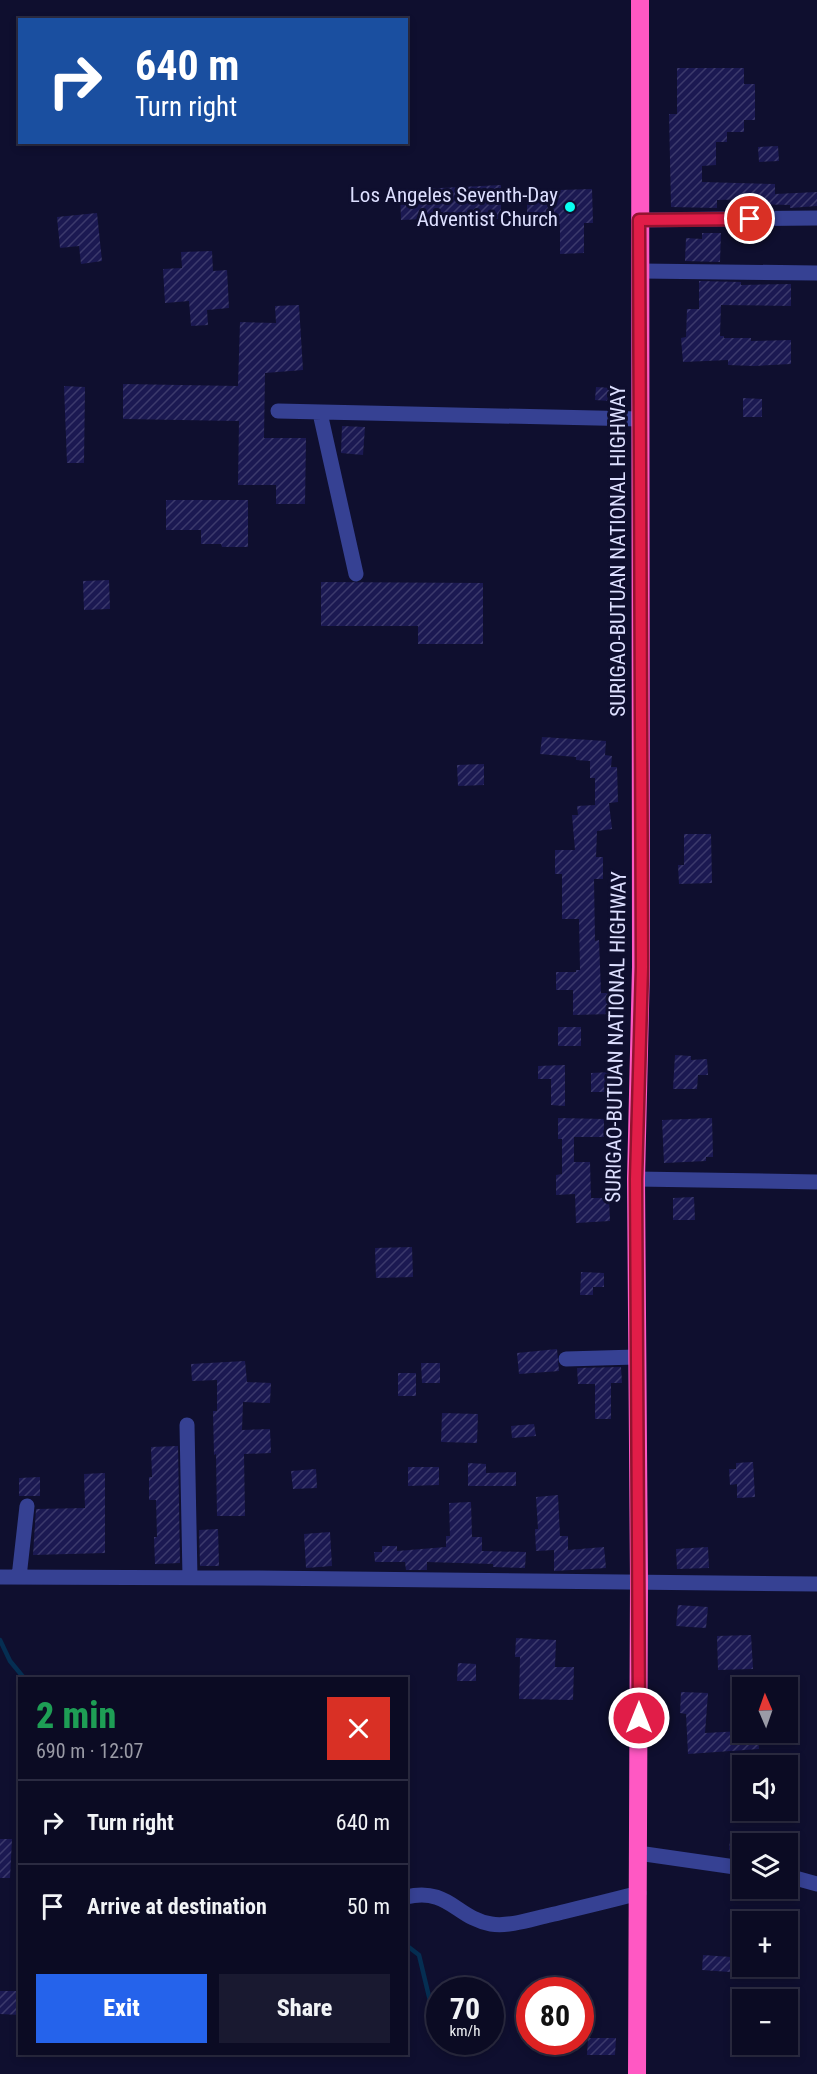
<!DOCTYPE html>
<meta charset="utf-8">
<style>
body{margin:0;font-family:"Roboto Condensed",sans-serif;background:#191930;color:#f1f3f6;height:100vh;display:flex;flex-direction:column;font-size:22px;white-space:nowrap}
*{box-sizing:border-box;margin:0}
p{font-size:20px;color:#9a9ba6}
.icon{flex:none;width:33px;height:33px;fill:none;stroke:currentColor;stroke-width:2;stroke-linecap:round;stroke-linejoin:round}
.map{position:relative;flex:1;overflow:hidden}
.details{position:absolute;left:18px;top:1677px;width:390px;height:378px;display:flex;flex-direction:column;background:#0b0b23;border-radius:0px;box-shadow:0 3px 9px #0003,0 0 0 2px #2b2b41}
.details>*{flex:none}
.hud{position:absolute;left:18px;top:18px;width:390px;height:126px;border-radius:0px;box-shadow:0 3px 9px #0003,0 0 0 2px #2b2b41;background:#1a4fa0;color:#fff;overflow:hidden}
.needle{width:39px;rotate:358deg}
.tools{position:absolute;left:732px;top:1677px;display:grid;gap:12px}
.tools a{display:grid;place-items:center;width:66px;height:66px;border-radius:0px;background:#0b0b23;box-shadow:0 3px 9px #0003,0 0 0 2px #2b2b41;font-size:30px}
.speed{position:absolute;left:426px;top:1977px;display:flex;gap:12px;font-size:30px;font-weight:700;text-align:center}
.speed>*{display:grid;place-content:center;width:78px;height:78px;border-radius:50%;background:#0b0b23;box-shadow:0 3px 9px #0003,0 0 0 2px #2b2b41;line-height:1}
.speed small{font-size:15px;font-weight:400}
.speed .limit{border:9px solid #d22;background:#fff;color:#111}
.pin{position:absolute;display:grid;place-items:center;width:51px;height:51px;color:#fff;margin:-26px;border:3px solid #fff;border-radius:50%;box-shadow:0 2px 6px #0007}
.me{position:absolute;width:66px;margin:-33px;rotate:0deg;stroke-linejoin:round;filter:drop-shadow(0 0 4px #0008)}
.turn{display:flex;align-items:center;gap:21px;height:126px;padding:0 18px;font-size:27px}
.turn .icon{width:78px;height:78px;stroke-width:2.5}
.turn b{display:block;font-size:42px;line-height:51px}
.round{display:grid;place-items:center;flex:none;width:63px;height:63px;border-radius:0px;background:#191930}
.head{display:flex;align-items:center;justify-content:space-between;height:102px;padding:0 18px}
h1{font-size:36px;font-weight:800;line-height:45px;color:#1e9e55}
.cta{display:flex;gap:12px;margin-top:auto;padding:12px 18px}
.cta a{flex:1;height:69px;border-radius:0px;background:#2563eb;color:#fff;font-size:24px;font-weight:800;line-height:69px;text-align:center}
.cta a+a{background:#191930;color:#f1f3f6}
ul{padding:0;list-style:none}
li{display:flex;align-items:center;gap:18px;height:84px;padding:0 18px;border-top:2px solid #2b2b41}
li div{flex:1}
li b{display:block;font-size:22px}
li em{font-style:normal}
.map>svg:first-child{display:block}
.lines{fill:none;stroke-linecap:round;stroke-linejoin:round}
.stream{stroke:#052e52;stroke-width:4.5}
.building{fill:url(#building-hatch)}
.minor{stroke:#364193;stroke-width:15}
.highway{stroke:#ff58c3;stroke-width:18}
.route-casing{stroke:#92132f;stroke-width:15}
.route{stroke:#e11d48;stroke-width:10}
.poi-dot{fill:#09fff0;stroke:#0f0f2f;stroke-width:2}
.labels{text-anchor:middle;stroke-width:6;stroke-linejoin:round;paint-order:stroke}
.poi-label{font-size:21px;fill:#dddfff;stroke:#0f0f2f;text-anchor:end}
.street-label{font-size:21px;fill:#dddfff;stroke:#0f0f2f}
</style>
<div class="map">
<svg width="817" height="2074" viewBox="0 0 817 2074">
<defs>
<pattern id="building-hatch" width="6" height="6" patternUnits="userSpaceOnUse" patternTransform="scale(1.5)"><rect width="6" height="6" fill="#1b1952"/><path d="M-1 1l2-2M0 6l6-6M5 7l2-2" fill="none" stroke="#3c3a6c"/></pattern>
</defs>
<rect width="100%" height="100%" fill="#0f0f2f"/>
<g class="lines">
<path class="stream" d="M 0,1640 L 10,1661 L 24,1678
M 406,1945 L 419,1955 L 431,2005"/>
</g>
<path class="building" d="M 677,68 L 744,68 L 744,84 L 755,84 L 755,120 L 744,120 L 744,132 L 727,132 L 727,142 L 716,142 L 716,165 L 702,166 L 702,182 L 775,184 L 775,194 L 817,192 L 817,206 L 790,208 L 790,205 L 755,204 L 755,199 L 717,200 L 717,208 L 671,207 L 669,114 L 677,114 Z
M 778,146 L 779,161 L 759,162 L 758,147 Z
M 501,185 L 501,219 L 447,218 L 401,220 L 400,190 Z
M 592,189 L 593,223 L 584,223 L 584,253 L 560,254 L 560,224 L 548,225 L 548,219 L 527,219 L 527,191 Z
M 97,213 L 102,261 L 81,264 L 79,246 L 60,248 L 57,217 Z
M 702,233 L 721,233 L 720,262 L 685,261 L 686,238 L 702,239 Z
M 212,251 L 213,271 L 227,270 L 229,308 L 207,310 L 208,325 L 191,326 L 189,301 L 165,303 L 163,269 L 182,268 L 181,252 Z
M 699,281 L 741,282 L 741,285 L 791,284 L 791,306 L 721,305 L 720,336 L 724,336 L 724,338 L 751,338 L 751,341 L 791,340 L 791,364 L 754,366 L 728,365 L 728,360 L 683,362 L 681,338 L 686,337 L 687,309 L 699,309 Z
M 299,305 L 303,370 L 265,373 L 264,438 L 306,438 L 305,504 L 276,504 L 276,485 L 238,485 L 239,421 L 123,419 L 123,384 L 238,386 L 240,322 L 276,323 L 275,306 Z
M 64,386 L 85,387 L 84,463 L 67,463 Z
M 596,387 L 611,388 L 610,401 L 595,400 Z
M 743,398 L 762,399 L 762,417 L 743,417 Z
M 342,426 L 365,427 L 363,455 L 341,453 Z
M 166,500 L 248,500 L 248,547 L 222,547 L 221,544 L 201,544 L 201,530 L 166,530 Z
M 109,580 L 110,609 L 84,610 L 83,581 Z
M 321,582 L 483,583 L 483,644 L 418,644 L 418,626 L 321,626 Z
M 542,737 L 606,741 L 605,755 L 612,756 L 611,767 L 617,767 L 618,802 L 609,803 L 612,829 L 597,831 L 596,857 L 603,857 L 603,879 L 594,879 L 595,941 L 599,940 L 601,993 L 613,993 L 613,1014 L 573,1015 L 573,990 L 556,990 L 556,972 L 576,972 L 576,970 L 580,970 L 579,919 L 562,919 L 562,874 L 555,874 L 555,850 L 575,850 L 572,815 L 578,815 L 577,806 L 595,805 L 595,778 L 590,778 L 590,761 L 576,760 L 576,757 L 540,754 Z
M 484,764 L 484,785 L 458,786 L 457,765 Z
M 684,834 L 711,834 L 712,883 L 679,884 L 678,865 L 684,865 Z
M 558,1027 L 581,1027 L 581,1046 L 558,1046 Z
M 675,1055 L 691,1056 L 691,1060 L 707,1059 L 708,1075 L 698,1075 L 697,1089 L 673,1089 Z
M 565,1065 L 565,1106 L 551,1105 L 551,1079 L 538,1079 L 538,1066 Z
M 611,1072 L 611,1092 L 591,1092 L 591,1073 Z
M 558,1118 L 604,1119 L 604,1137 L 574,1137 L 574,1162 L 590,1162 L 591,1198 L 609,1198 L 610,1221 L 576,1223 L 575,1194 L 556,1195 L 556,1175 L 562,1174 L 562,1139 L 558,1139 Z
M 712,1118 L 713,1157 L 706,1157 L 706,1161 L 664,1163 L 662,1120 Z
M 694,1197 L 695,1220 L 673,1220 L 673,1198 Z
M 412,1247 L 413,1277 L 376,1278 L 375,1248 Z
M 581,1272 L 604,1273 L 604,1287 L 593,1287 L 593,1295 L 580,1295 Z
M 557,1349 L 559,1371 L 519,1374 L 517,1353 Z
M 245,1361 L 247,1382 L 271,1383 L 270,1403 L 243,1402 L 242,1430 L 270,1429 L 271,1453 L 244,1454 L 245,1516 L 217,1516 L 216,1454 L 214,1455 L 213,1411 L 217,1411 L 217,1380 L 192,1381 L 191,1364 Z
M 421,1363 L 440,1363 L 440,1383 L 422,1383 Z
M 621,1367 L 622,1383 L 611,1383 L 611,1419 L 595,1419 L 595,1384 L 578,1384 L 577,1368 Z
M 398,1373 L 416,1373 L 416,1396 L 398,1396 Z
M 442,1413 L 478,1414 L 477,1443 L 441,1442 Z
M 534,1424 L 536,1436 L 512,1438 L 511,1426 Z
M 178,1446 L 180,1563 L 155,1564 L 154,1537 L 157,1537 L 156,1500 L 149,1500 L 149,1477 L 152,1477 L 151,1447 Z
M 753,1462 L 755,1497 L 737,1498 L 737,1484 L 730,1485 L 729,1469 L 736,1469 L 736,1463 Z
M 468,1463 L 486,1464 L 486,1473 L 516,1472 L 516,1486 L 468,1486 Z
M 408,1467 L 439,1467 L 439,1485 L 408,1486 Z
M 316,1469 L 317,1488 L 293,1489 L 291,1471 Z
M 105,1473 L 105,1553 L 33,1555 L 36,1509 L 85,1508 L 84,1474 Z
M 40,1477 L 40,1496 L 19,1496 L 19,1478 Z
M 558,1495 L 560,1536 L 568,1536 L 568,1550 L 604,1547 L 606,1568 L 554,1571 L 554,1550 L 536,1551 L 535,1529 L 538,1529 L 536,1497 Z
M 471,1502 L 472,1537 L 482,1537 L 482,1551 L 526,1552 L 525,1568 L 493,1567 L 493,1564 L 427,1562 L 427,1570 L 406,1570 L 405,1562 L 375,1562 L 374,1552 L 382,1552 L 382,1546 L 397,1546 L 397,1551 L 446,1547 L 446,1536 L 450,1536 L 449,1503 Z
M 218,1529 L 219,1566 L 200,1566 L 199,1530 Z
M 330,1532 L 332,1566 L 306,1568 L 304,1534 Z
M 708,1547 L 709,1568 L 677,1569 L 676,1549 Z
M 678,1605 L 708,1607 L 706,1628 L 676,1626 Z
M 751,1635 L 753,1669 L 718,1670 L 717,1636 Z
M 516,1638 L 556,1640 L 555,1667 L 574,1667 L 573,1700 L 519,1699 L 520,1657 L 515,1657 Z
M 458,1663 L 476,1664 L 476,1681 L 457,1681 Z
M 681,1692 L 708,1693 L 705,1733 L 742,1731 L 742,1732 L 758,1732 L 759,1749 L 688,1754 L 686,1714 L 680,1713 Z
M 731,1831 L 764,1833 L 764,1831 L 776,1831 L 776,1844 L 742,1844 L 742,1851 L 729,1850 Z
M 0,1839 L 12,1839 L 10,1878 L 0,1878 Z
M 703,1955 L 731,1957 L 730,1972 L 702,1970 Z
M 0,1991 L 20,1991 L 20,2015 L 0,2014 Z
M 588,2038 L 616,2038 L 615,2055 L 587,2055 Z"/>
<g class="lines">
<path class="minor" d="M 639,220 L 817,218
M 641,271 L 817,273
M 278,411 L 640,419
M 320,413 L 356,574
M 636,1179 L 817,1182
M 566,1359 L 636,1357
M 187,1425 L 190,1577
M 0,1577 L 259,1578 L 817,1584
M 19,1577 L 27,1506
M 638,1853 L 742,1868
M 788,1876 L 817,1884
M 406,1897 C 449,1887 456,1918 491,1924 C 509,1927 532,1919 550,1915 C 579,1908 609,1901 639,1893"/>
<path class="highway" d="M 637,2074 L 639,1582 L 636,1179 L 641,967 L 640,0"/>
</g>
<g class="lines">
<g class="route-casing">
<path id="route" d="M 639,1718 L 636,1179 L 642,967 L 639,220 L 750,219"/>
</g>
<use href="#route" class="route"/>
</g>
<circle class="poi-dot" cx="570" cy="207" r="6"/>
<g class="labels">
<g class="poi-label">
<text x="558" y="202">Los Angeles Seventh-Day<tspan x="558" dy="24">Adventist Church</tspan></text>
</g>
<g class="street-label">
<text transform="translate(618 551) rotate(-90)" y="7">SURIGAO-BUTUAN NATIONAL HIGHWAY</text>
<text transform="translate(616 1037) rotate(-89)" y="7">SURIGAO-BUTUAN NATIONAL HIGHWAY</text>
</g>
</g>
</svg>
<div class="tools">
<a><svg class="needle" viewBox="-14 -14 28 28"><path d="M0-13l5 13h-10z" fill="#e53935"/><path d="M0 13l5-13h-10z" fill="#9a9ba6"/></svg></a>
<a><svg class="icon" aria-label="sound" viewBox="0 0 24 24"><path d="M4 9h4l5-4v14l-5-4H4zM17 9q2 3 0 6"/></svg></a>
<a><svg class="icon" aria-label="layers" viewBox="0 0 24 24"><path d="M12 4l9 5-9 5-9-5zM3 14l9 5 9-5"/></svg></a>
<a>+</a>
<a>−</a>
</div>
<div class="speed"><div>70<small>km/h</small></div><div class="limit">80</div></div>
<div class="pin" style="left:750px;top:219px;background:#d93025"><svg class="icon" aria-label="arrive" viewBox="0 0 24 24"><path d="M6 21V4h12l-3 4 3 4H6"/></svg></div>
<svg class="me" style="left:639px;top:1718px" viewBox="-20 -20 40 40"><circle r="17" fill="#e11d48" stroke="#fff" stroke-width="3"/><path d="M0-11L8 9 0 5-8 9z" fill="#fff"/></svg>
<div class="hud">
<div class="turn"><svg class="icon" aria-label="right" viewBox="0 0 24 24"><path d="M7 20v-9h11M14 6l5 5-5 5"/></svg><div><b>640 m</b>Turn right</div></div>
</div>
<section class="details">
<div class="head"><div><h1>2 min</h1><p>690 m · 12:07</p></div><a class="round" style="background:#d93025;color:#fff"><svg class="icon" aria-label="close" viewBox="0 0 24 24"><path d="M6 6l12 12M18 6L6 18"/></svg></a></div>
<ul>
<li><svg class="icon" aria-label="right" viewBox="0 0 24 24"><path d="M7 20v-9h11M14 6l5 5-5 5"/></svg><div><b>Turn right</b></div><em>640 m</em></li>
<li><svg class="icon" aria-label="arrive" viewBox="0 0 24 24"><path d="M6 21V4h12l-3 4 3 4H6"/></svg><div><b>Arrive at destination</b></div><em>50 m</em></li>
</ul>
<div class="cta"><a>Exit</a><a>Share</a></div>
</section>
</div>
